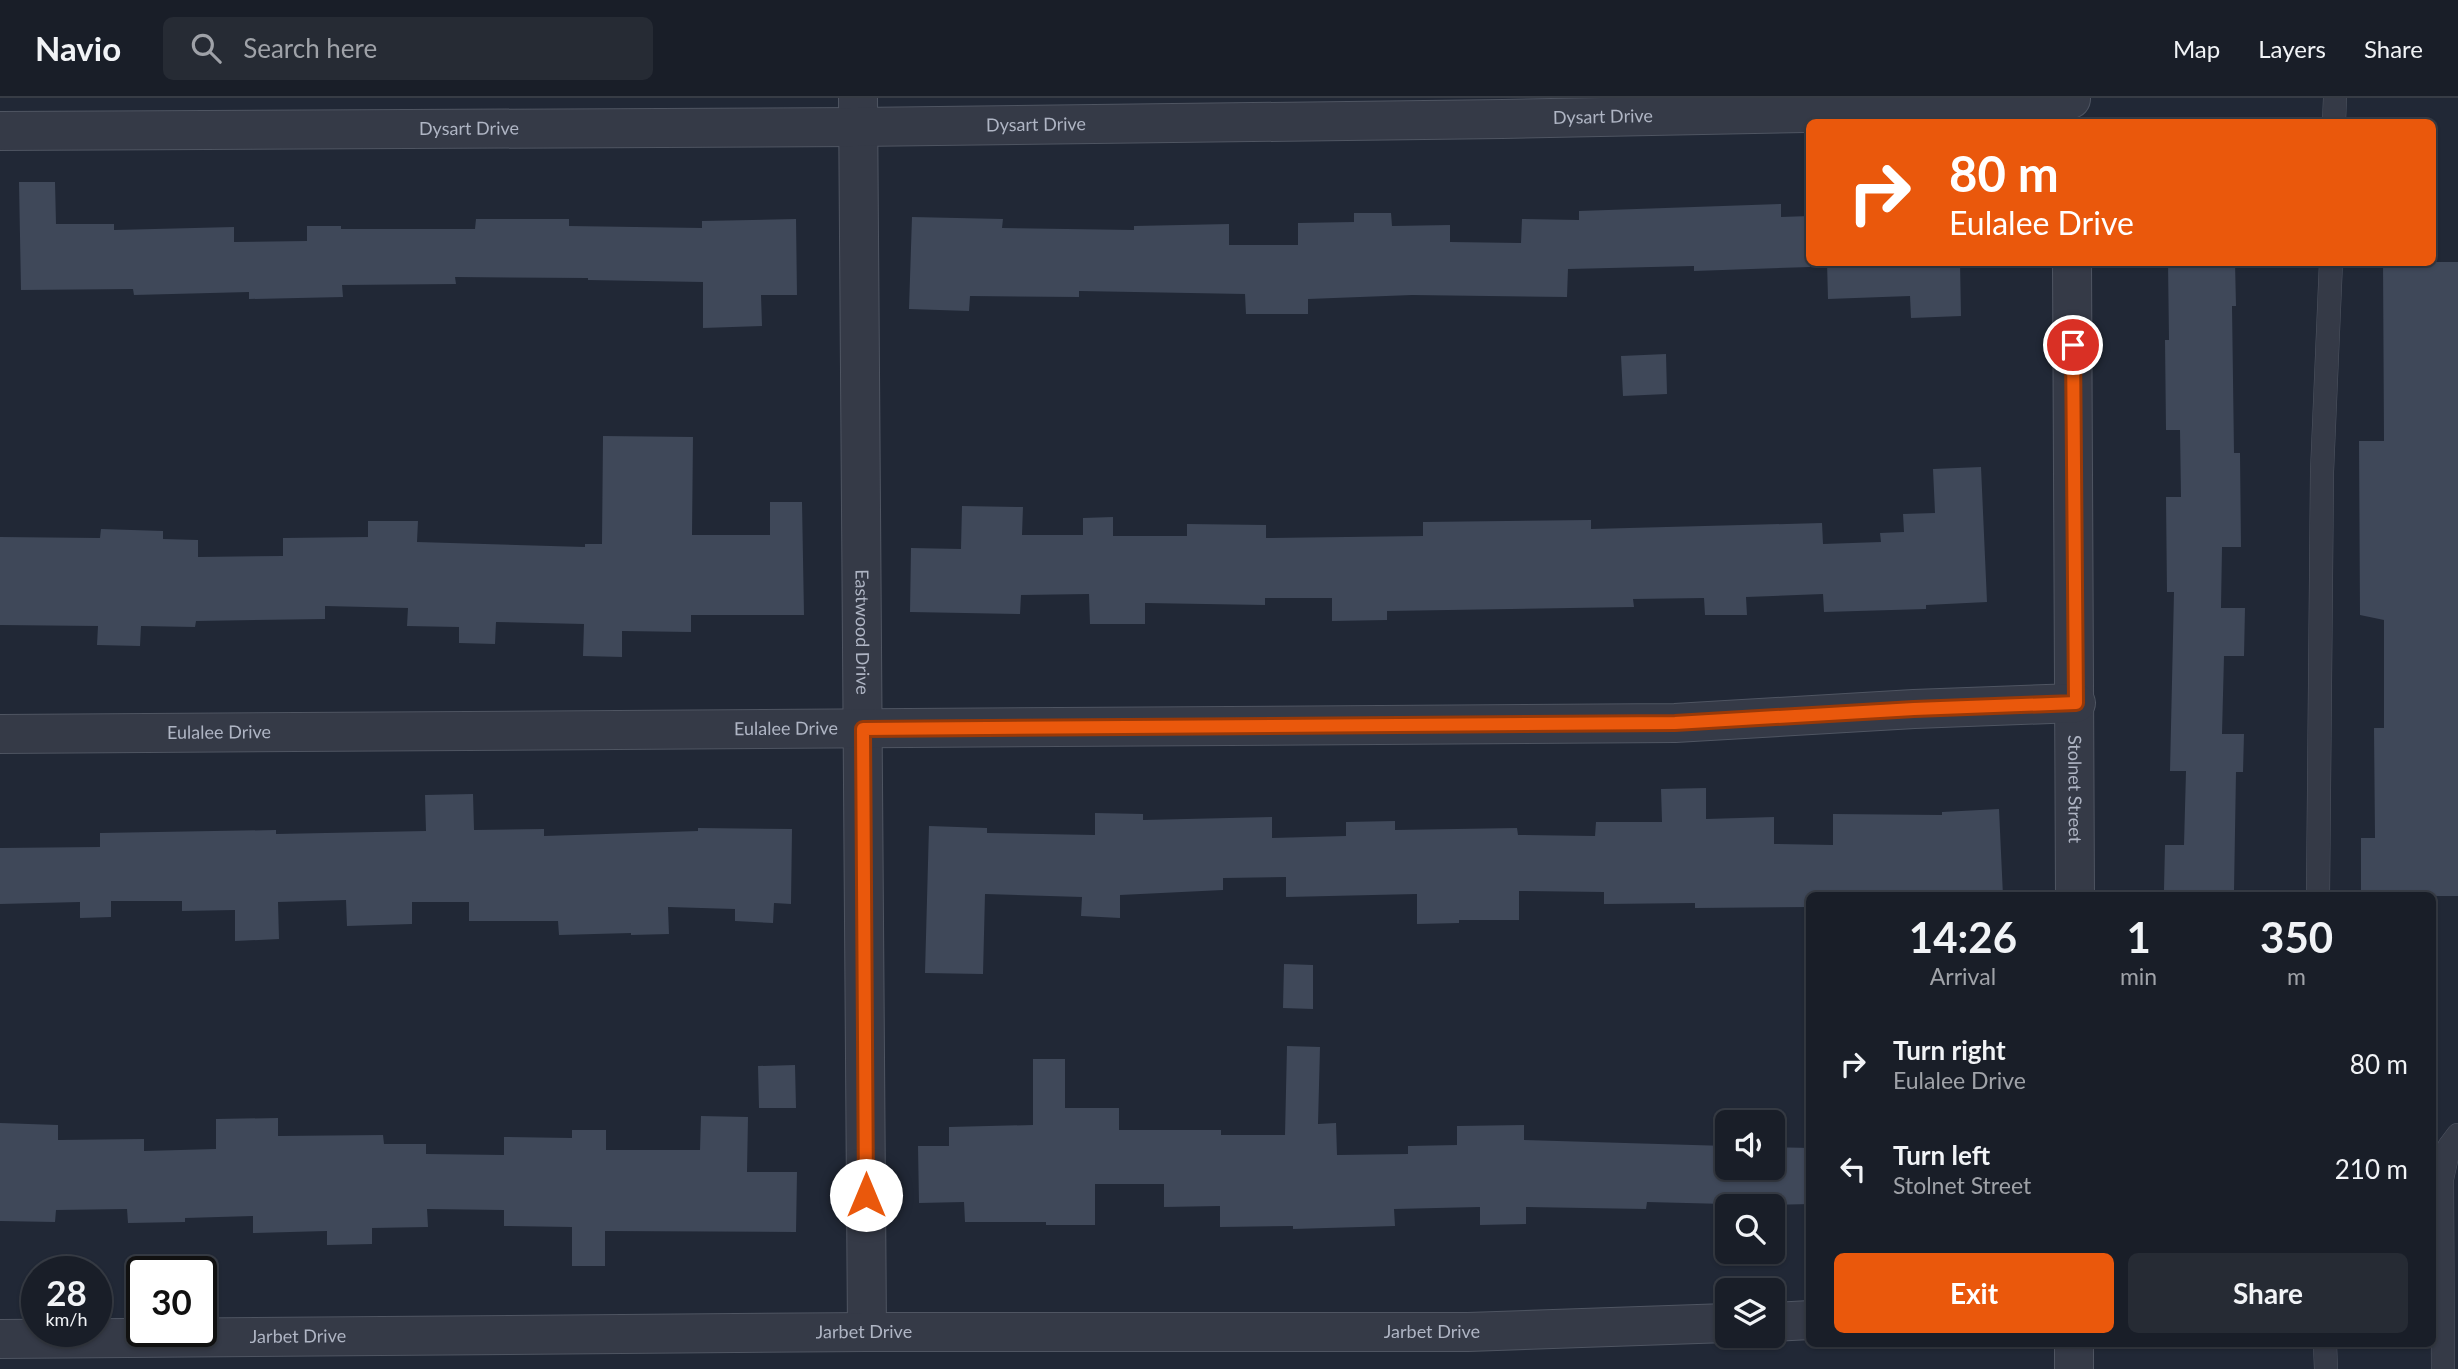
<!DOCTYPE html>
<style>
body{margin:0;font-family:Lato,sans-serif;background:#262b34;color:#f1f3f6;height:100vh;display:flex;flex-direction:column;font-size:26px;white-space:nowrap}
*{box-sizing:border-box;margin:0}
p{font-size:23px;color:#9fa2a8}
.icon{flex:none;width:38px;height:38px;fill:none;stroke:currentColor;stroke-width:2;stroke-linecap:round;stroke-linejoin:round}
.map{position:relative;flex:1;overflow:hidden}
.details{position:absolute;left:1806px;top:794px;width:630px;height:455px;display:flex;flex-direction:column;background:#191e28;border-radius:10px;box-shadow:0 2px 5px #0004,0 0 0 2px #373c45}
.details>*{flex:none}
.top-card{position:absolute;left:1806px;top:21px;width:630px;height:147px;border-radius:10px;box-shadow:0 2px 5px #0004,0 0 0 2px #373c45;background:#ea580c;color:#fff;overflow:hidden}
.controls{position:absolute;left:1715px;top:1012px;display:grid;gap:14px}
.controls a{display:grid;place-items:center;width:70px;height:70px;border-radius:10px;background:#191e28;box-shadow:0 2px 5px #0004,0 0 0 2px #373c45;font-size:35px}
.speed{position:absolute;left:21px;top:1158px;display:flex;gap:14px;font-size:35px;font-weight:700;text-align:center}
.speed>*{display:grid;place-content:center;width:91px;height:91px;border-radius:50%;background:#191e28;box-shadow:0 2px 5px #0004,0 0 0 2px #373c45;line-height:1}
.speed small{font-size:18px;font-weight:400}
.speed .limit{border:4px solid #111;border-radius:10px;background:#fff;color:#111}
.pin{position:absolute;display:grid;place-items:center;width:60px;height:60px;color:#fff;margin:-30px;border:4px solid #fff;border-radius:50%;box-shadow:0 2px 7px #0007}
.me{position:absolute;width:77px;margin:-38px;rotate:0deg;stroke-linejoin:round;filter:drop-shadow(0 0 5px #0008)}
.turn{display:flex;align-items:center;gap:24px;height:147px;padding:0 28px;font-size:32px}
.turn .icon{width:91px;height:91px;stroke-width:2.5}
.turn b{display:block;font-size:49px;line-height:60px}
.eta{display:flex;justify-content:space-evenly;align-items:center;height:119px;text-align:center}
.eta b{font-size:42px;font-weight:700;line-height:49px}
.action{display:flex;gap:14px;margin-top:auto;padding:14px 28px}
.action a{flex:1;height:80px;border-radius:10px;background:#ea580c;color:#fff;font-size:28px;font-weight:700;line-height:80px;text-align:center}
.action a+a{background:#262b34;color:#f1f3f6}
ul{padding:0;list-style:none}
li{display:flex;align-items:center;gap:21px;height:105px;padding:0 28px}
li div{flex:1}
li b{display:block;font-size:26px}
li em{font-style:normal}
header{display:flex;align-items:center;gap:42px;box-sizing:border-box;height:98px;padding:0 35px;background:#191e28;border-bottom:2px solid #373c45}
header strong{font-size:33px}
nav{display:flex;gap:38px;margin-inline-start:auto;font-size:24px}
.search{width:490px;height:63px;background:#262b34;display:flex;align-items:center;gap:18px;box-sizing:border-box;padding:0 24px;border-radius:10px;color:#9fa2a8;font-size:26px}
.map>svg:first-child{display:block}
.building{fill:#3f4859}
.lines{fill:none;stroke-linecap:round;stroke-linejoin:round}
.service-casing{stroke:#4f5562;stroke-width:24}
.minor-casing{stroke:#4f5562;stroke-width:40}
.service{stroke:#353a47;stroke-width:23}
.minor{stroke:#353a47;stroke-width:38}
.route-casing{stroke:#983908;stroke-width:18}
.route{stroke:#ea580c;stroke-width:12}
.labels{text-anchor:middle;stroke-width:6;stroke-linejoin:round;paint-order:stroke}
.street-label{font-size:18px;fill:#afb5c4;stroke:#1a202c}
</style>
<header>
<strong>Navio</strong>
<div class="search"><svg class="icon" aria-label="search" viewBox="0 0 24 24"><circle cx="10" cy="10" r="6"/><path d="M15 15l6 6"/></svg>Search here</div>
<nav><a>Map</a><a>Layers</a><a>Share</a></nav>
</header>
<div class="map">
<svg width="2458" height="1271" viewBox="0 0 2458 1271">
<rect width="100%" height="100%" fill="#212836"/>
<path class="building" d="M 19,84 L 55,84 L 56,126 L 114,126 L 114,132 L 234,129 L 234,144 L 307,143 L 307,128 L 341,128 L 341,131 L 475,131 L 476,121 L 569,121 L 569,128 L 702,130 L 702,123 L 796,121 L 797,197 L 761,197 L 762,228 L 703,230 L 703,184 L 588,182 L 588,180 L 455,179 L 456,186 L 342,187 L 343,199 L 249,201 L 249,194 L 134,197 L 133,191 L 21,192 Z
M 1781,106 L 1781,119 L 1810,118 L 1810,169 L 1694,173 L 1694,168 L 1568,171 L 1567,199 L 1412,197 L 1308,201 L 1308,216 L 1246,216 L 1245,196 L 1079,193 L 1079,199 L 970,198 L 969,213 L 909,211 L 912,119 L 1003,121 L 1002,130 L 1134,132 L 1134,128 L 1229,126 L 1229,147 L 1298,147 L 1298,125 L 1354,124 L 1354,115 L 1391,115 L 1392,128 L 1450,127 L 1450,144 L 1521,145 L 1522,121 L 1579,122 L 1579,113 Z
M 1827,164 L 1960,164 L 1961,218 L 1911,220 L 1910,198 L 1828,201 Z
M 2168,164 L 2235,164 L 2236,208 L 2232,208 L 2234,355 L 2240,355 L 2241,449 L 2222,449 L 2221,510 L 2245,510 L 2244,558 L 2224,558 L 2222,636 L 2244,636 L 2243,674 L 2236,674 L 2234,793 L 2164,792 L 2165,747 L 2184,747 L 2186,673 L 2170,673 L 2174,494 L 2167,494 L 2166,399 L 2181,399 L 2180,332 L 2166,332 L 2165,242 L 2169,242 Z
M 2383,164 L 2458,164 L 2458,798 L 2361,798 L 2361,740 L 2375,740 L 2374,630 L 2384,630 L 2384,522 L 2360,517 L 2359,343 L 2384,343 Z
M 1666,256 L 1667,296 L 1623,298 L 1621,258 Z
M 603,338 L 693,339 L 692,437 L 770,437 L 770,404 L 802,404 L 804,517 L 691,517 L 691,534 L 622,533 L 622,559 L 583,558 L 584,526 L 496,524 L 495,546 L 459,545 L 459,529 L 407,528 L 408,510 L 325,508 L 325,521 L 196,523 L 195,529 L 141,528 L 140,548 L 97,547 L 98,528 L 0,527 L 0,439 L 100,440 L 101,431 L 163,433 L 163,441 L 198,442 L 198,459 L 283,458 L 283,440 L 368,439 L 368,423 L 418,423 L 417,444 L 585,449 L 585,446 L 602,446 Z
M 1981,369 L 1987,504 L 1926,507 L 1926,511 L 1824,514 L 1823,496 L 1746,499 L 1747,517 L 1705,517 L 1704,500 L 1633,501 L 1634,509 L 1387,513 L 1387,522 L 1332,523 L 1332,500 L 1265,500 L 1265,507 L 1145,505 L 1145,526 L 1090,526 L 1089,496 L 1021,497 L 1020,516 L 910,514 L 911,450 L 961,451 L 962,408 L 1023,409 L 1022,437 L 1083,437 L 1083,420 L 1113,419 L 1113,438 L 1187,438 L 1187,426 L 1266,427 L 1266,440 L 1423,438 L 1423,424 L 1591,422 L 1591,431 L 1822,425 L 1823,446 L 1881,444 L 1880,435 L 1904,434 L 1903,416 L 1935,415 L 1933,371 Z
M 1706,690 L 1706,721 L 1774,719 L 1774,746 L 1833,747 L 1833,716 L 1942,717 L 1942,714 L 1999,711 L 2003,798 L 1810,798 L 1810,809 L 1695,810 L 1695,805 L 1604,806 L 1604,794 L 1519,793 L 1519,822 L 1459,822 L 1459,825 L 1417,826 L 1417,796 L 1286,799 L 1286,779 L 1223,780 L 1223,792 L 1120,797 L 1120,820 L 1081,818 L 1082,799 L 985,796 L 983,876 L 925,875 L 929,728 L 987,730 L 987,735 L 1095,737 L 1095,715 L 1143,716 L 1143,722 L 1272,719 L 1272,740 L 1346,738 L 1346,724 L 1395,723 L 1395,732 L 1517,730 L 1518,737 L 1595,738 L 1596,724 L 1662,724 L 1661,691 Z
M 473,696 L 474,732 L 544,731 L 544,738 L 698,733 L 698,730 L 792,731 L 791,806 L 774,805 L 773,825 L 735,823 L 735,811 L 668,809 L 669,836 L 631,837 L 631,835 L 559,837 L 558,823 L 469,823 L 469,804 L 412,804 L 412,826 L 347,828 L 346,802 L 278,804 L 279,841 L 235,843 L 235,812 L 182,813 L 182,803 L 111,803 L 111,819 L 80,820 L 80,804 L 0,806 L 0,750 L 100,749 L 100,735 L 276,732 L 276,736 L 426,733 L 425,697 Z
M 1284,866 L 1313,867 L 1313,911 L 1283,910 Z
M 1287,948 L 1320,949 L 1318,1026 L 1336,1025 L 1337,1057 L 1408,1056 L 1408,1048 L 1457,1047 L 1457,1028 L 1524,1027 L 1524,1042 L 1727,1048 L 1727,1069 L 1773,1069 L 1773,1049 L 1810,1050 L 1810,1106 L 1765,1107 L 1647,1104 L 1646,1111 L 1526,1109 L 1526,1126 L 1480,1127 L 1480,1109 L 1394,1111 L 1395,1128 L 1293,1131 L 1293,1128 L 1220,1129 L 1220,1108 L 1164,1109 L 1164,1086 L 1095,1086 L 1095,1127 L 1046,1127 L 1046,1124 L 965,1124 L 964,1104 L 919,1105 L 918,1048 L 949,1048 L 949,1029 L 1033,1027 L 1033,961 L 1065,961 L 1065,1010 L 1119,1010 L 1119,1032 L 1221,1032 L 1221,1037 L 1285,1037 Z
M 795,967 L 796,1010 L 759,1010 L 758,968 Z
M 701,1018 L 748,1019 L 747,1074 L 797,1074 L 796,1134 L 605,1133 L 605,1168 L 572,1168 L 572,1129 L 504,1128 L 504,1112 L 427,1111 L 428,1129 L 372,1130 L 372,1146 L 327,1147 L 327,1133 L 253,1135 L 253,1118 L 185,1120 L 185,1124 L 128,1125 L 127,1111 L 56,1112 L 55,1124 L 0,1123 L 0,1025 L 58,1027 L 58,1042 L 144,1041 L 144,1053 L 216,1051 L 216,1021 L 278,1020 L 278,1038 L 383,1037 L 384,1046 L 426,1046 L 426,1056 L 504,1057 L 504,1039 L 572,1040 L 572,1032 L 606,1032 L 606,1052 L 700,1052 Z"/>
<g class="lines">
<g class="service-casing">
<path id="service" d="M 2334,24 L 2335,0
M 2318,798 L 2322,374 L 2331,164
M 2325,1246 L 2326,1271
M 2443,1271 L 2442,1081 L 2449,1049 L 2458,1037"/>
</g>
<g class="minor-casing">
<g id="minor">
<path id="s1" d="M 858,0 L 867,1234"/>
<path id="s2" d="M 0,33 L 858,29 L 1502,21 L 1805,15 L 2071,1"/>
<path id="s3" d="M 2072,164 L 2075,798"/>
<path id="s4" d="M 0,636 L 1675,625 L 1914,611 L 2076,605"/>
<path d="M 1773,1224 L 1810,1222"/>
<path id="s5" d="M 0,1241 L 867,1234 L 1468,1234 L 1727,1225"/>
<path d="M 2074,1271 L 2074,1246"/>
</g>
</g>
<use href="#service" class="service"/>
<use href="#minor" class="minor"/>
</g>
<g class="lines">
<g class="route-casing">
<path id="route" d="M 866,1097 L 863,631 L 1675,625 L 1914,611 L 2076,605 L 2073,247"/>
</g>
<use href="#route" class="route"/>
</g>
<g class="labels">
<g class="street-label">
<text dy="6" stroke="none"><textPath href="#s2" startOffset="1603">Dysart Drive</textPath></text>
<text dy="6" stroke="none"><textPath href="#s2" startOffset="1036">Dysart Drive</textPath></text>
<text dy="6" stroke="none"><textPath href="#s2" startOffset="469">Dysart Drive</textPath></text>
<text dy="6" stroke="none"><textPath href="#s1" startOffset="534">Eastwood Drive</textPath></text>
<text dy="6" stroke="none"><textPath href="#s4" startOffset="786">Eulalee Drive</textPath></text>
<text dy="6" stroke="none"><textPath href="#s4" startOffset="219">Eulalee Drive</textPath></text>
<text dy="6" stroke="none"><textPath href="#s3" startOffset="527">Stolnet Street</textPath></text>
<text dy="6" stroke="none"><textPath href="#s5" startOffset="1432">Jarbet Drive</textPath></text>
<text dy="6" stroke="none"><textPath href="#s5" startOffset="864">Jarbet Drive</textPath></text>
<text dy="6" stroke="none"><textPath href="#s5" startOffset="298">Jarbet Drive</textPath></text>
</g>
</g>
</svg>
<div class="controls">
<a><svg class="icon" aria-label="sound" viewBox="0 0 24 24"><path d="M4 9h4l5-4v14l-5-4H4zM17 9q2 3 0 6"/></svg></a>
<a><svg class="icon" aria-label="search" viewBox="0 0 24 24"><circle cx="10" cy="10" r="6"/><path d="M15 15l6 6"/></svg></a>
<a><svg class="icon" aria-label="layers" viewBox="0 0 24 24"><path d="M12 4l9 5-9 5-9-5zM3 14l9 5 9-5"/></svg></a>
</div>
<div class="speed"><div>28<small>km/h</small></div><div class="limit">30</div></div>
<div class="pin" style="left:2073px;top:247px;background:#d93025"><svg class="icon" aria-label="arrive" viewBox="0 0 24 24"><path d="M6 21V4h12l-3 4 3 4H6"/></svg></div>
<svg class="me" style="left:866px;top:1097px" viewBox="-20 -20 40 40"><circle r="19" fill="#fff"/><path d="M0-13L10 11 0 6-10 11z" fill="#ea580c"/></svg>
<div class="top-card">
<div class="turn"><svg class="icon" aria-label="right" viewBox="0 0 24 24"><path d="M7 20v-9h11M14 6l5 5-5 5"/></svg><div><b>80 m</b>Eulalee Drive</div></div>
</div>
<section class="details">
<div class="eta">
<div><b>14:26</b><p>Arrival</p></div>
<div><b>1</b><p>min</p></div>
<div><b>350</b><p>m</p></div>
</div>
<ul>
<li><svg class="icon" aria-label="right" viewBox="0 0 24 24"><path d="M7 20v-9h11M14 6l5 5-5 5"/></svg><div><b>Turn right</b><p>Eulalee Drive</p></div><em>80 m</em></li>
<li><svg class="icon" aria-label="left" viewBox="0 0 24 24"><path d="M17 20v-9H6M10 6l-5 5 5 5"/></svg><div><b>Turn left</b><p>Stolnet Street</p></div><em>210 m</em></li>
</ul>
<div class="action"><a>Exit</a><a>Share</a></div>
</section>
</div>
